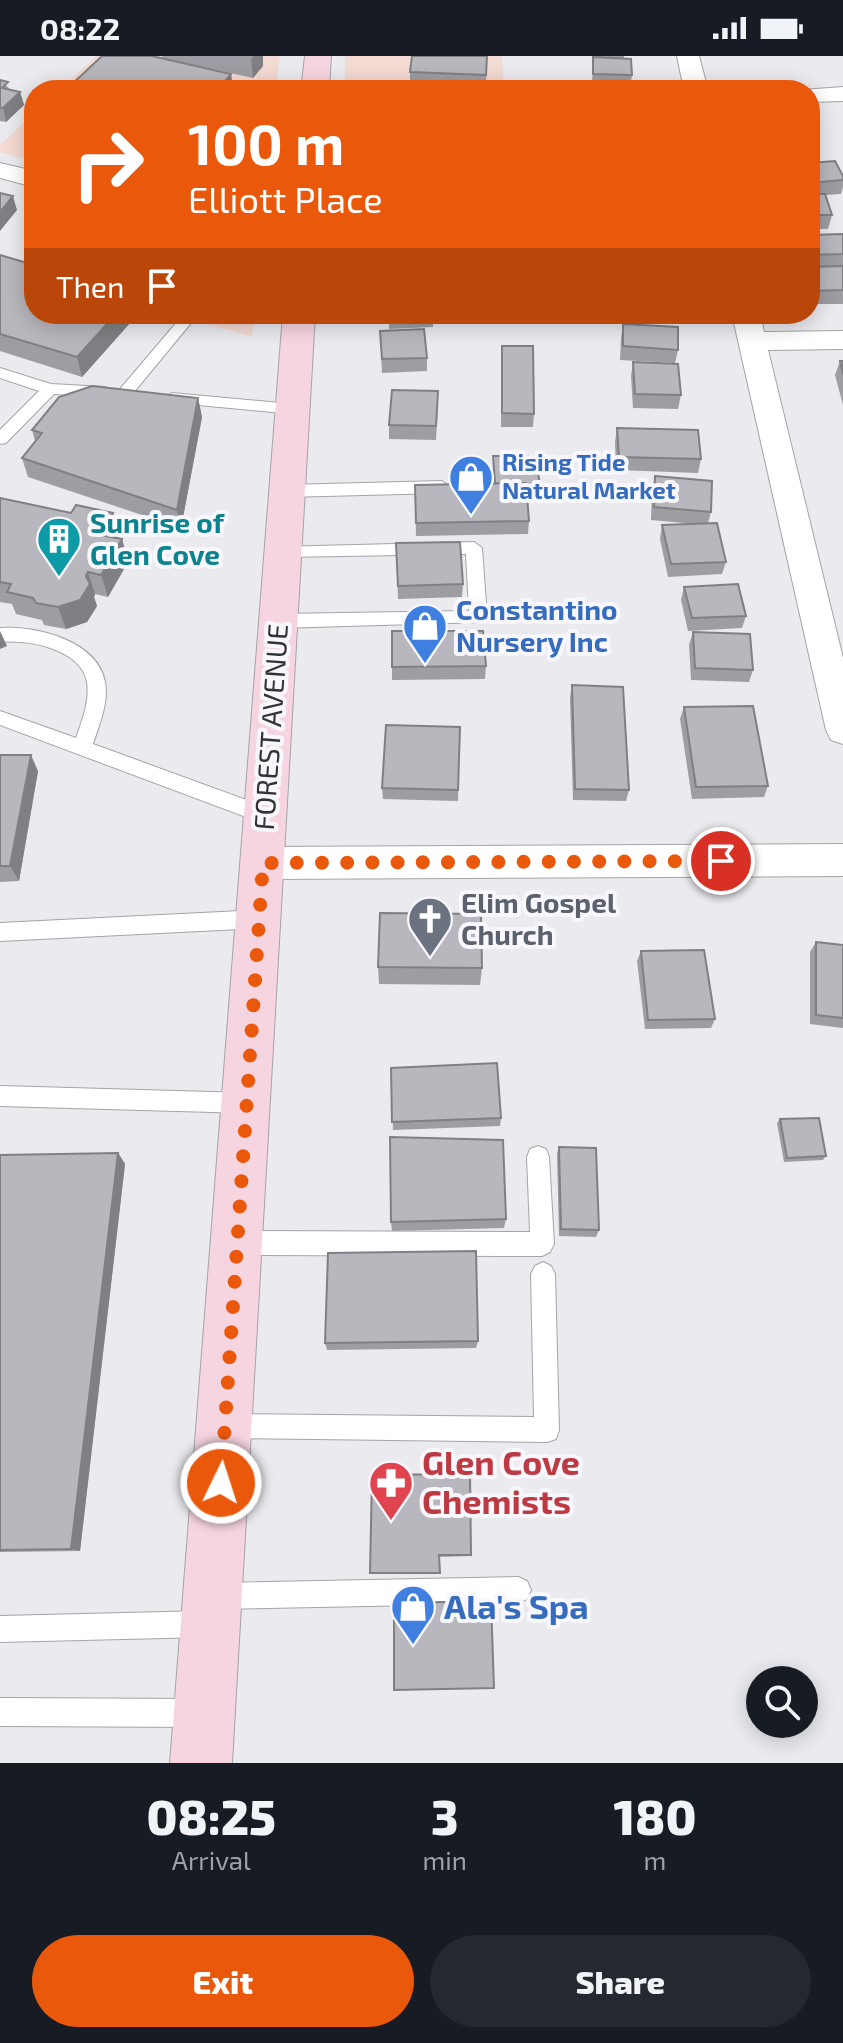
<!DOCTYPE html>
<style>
body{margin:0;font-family:"Exo 2",sans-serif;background:#242831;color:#f1f3f6;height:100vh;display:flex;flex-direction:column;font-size:30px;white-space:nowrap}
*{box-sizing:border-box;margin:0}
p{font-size:26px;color:#9ea1a6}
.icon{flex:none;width:44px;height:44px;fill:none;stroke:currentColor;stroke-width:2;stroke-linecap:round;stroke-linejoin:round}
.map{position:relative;height:1707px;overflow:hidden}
.panel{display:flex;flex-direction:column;background:#171b24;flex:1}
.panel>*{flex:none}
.guide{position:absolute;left:24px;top:24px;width:796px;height:244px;border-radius:32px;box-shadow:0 4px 20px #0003;background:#ea580c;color:#fff;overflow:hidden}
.buttons{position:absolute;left:746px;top:1610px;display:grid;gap:16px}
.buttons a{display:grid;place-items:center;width:72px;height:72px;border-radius:50%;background:#171b24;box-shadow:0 4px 20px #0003;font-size:40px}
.pin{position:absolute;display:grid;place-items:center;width:68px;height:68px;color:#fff;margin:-34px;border:4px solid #fff;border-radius:50%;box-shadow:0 2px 8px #0007}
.me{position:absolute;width:88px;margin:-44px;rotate:4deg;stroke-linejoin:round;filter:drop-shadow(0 0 6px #0008)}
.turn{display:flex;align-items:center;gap:28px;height:168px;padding:0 32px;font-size:36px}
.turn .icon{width:104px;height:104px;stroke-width:2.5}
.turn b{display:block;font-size:56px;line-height:68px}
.then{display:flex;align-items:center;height:76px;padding:0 32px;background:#0003;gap:16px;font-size:30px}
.eta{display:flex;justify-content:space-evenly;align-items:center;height:136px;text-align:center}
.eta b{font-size:48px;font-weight:800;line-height:56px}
.primary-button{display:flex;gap:16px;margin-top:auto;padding:16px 32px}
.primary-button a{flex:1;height:92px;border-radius:48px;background:#ea580c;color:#fff;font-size:32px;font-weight:800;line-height:92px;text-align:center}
.primary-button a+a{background:#242831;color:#f1f3f6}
.status{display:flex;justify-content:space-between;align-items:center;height:56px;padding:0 40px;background:#171b24;direction:ltr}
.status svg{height:22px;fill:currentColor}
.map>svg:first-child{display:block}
.commercial{fill:#f3dad2}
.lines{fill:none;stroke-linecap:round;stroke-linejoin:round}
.lane-casing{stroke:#a4a4a9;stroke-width:2}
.street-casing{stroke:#a4a4a9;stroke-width:2}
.secondary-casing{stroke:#a4a4a9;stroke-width:2}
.lane{fill:#fff;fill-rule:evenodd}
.street{fill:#fff;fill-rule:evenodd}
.secondary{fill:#f7d5e0;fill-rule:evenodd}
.wall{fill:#9d9da3}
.shaded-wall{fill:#808084}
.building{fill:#b7b7bd;stroke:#808084;stroke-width:2}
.route{stroke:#ea580c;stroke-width:14;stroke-dasharray:0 25.2}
.labels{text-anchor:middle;stroke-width:8;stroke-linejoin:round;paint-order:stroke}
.far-shop-label{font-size:24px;font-weight:bold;fill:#366cbe;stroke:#f7f7fd;text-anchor:start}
.culture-label{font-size:28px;font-weight:bold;fill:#0d838f;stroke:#f7f7fd;text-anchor:start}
.shop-label{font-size:28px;font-weight:bold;fill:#366cbe;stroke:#f7f7fd;text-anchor:start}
.street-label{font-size:28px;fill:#333335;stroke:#f7f7fd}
.worship-label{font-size:28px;font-weight:bold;fill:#5b616d;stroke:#f7f7fd;text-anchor:start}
.near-health-label{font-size:34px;font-weight:bold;fill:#be3a42;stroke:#f7f7fd;text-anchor:start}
.near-shop-label{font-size:34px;font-weight:bold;fill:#366cbe;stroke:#f7f7fd;text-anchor:start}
</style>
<div class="status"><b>08:22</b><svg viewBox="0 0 49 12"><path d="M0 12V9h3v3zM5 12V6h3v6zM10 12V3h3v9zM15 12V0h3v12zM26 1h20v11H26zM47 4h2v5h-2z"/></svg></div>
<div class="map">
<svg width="843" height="1707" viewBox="0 0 843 1707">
<rect width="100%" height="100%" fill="#eaeaef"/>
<path class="commercial" d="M 96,0 L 280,0 L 276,34 L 59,34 Z
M 345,0 L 502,0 L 504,34 L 345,34 Z
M 34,57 L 34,106 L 0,96 L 0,89 Z
M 175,258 L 254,258 L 252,281 L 188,262 Z"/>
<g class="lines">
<g class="lane-casing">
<path id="lane" d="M 183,259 L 190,258 L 195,262 L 130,341 L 120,341 L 120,333 Z
M 0,312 L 51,328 L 105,331 L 113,336 L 105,341 L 54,338 L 6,387 L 0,388 L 0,374 L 39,335 L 0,322 Z
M 172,337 L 292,348 L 300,353 L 292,358 L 167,346 L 164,342 Z
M 442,425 L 450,431 L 442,437 L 286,441 L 278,435 L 286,429 Z
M 474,486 L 482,492 L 487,561 L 484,566 L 278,572 L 269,565 L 278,558 L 469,555 L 466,498 L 282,501 L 276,499 L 274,495 L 276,491 Z
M 0,572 C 36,569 98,585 105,626 C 109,647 99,669 93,688 L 271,753 L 274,759 L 271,765 L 257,765 L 0,669 L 0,655 L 76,682 C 82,665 90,645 87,626 C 81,593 28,583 0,586 Z
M 261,854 L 268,857 L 271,863 L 268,869 L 261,872 L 0,885 L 0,867 Z
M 0,1030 L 248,1037 L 256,1040 L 259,1047 L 256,1054 L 248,1057 L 0,1050 Z
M 538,1090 L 546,1093 L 549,1101 L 554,1188 L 550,1196 L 542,1200 L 238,1199 L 230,1195 L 226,1187 L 230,1179 L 238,1175 L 530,1176 L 527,1101 L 530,1093 Z
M 543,1206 L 551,1210 L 555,1218 L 559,1374 L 556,1383 L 547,1386 L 225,1382 L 216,1379 L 213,1370 L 216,1361 L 225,1358 L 534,1361 L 531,1218 L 535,1210 Z
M 518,1521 L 527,1525 L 531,1534 L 527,1543 L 518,1547 L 217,1553 L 208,1549 L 204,1540 L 208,1531 L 217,1527 Z
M 207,1555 L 216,1559 L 220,1568 L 216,1577 L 207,1581 L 0,1586 L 0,1560 Z
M 0,1642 L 200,1643 L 210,1647 L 214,1657 L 210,1667 L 200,1671 L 0,1670 Z"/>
</g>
<g class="street-casing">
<path id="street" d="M 677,0 L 699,0 L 708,34 L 684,34 Z
M 843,31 L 843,45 L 810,46 L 810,34 L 802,34 Z
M 0,107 L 34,115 L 34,131 L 0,122 Z
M 732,258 L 760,258 L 764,276 L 843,275 L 843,293 L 768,294 L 843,602 L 843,688 L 831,684 L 826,674 Z
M 843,788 L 843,820 L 263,823 L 250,818 L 244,807 L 250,796 L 263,791 Z"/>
</g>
<g class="secondary-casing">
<path id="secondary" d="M 305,0 L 331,0 L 329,34 L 301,34 Z
M 283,258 L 315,258 L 232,1707 L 170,1707 Z"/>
</g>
<use href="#lane" class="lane"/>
<use href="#street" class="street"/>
<use href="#secondary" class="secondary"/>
</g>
<path class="wall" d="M 162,0 L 263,0 L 263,10 L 253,22 L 180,6 L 231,18 L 233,34 L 69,34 L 69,31 L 163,2 Z
M 487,0 L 486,27 L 410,25 L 410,16 Z
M 593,0 L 624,0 L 624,3 L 632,19 L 630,31 L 592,31 Z
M 0,24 L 10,33 L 20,36 L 24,49 L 6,66 L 0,65 Z
M 810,107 L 843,120 L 843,131 L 841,138 L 826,139 L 832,159 L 828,173 L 810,173 Z
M 843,178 L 843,248 L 810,248 L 810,179 Z
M 0,199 L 34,258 L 138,258 L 82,321 L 0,295 Z
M 213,258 L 243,258 L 243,266 Z
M 389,258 L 433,258 L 433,271 L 389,273 Z
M 608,258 L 673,258 L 672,268 L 609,268 Z
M 623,268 L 678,294 L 675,307 L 620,304 L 621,282 Z
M 380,275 L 427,302 L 427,315 L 382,317 Z
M 502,290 L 534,358 L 533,371 L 501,371 Z
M 840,305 L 843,305 L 843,349 L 835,319 Z
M 633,306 L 681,339 L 678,353 L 633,352 L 631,320 Z
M 198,342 L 202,361 L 181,472 L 28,421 L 22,402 L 35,385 L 32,374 Z
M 438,349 L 436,384 L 389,383 L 389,369 Z
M 617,372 L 701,403 L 698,417 L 616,414 L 615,386 Z
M 493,400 L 540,428 L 539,435 L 527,435 L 529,465 L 528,478 L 416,480 L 415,429 L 494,427 Z
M 655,420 L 711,456 L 708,467 L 726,506 L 722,518 L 668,521 L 660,483 L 662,469 L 695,468 L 651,464 L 652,433 Z
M 0,442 L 120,479 L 118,482 L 122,483 L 128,506 L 108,541 L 95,538 L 94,541 L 97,550 L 87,566 L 66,573 L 44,569 L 42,564 L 16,558 L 12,548 L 0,546 Z
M 396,487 L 463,528 L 462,541 L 398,543 Z
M 684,531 L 746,560 L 742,572 L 688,575 L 681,544 Z
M 392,575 L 486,610 L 485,623 L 392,624 Z
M 693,576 L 753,614 L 749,626 L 691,624 L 689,589 Z
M 572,629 L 629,734 L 626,745 L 573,744 L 570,642 Z
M 684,651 L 768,730 L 764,741 L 692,743 L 680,663 Z
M 460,671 L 458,745 L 383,743 L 382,732 Z
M 0,699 L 38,715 L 19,825 L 0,826 Z
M 816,886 L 843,889 L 843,972 L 810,968 L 810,896 Z
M 641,895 L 715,963 L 711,972 L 645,973 L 637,905 Z
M 378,911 L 482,912 L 480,929 L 379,928 Z
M 391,1012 L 501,1062 L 500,1070 L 393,1074 Z
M 780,1063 L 826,1100 L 823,1104 L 784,1106 L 777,1067 Z
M 559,1091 L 599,1174 L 596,1181 L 559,1180 L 557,1098 Z
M 118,1097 L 125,1108 L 80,1495 L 0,1496 L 0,1099 Z
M 506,1163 L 504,1172 L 392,1175 L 391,1166 Z
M 478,1285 L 476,1292 L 327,1294 L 325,1287 Z
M 372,1419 L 471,1499 L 470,1500 L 439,1501 L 439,1518 L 371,1518 Z"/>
<path class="shaded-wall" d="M 254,0 L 263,0 L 263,10 L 253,22 L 251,3 Z
M 231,18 L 233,34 L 218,34 Z
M 20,36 L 24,49 L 6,66 L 3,52 Z
M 13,140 L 17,154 L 0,175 L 0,156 Z
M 116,258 L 138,258 L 82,321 L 77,301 Z
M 198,342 L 202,361 L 181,472 L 177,454 Z
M 113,457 L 120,479 L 107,501 L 100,479 Z
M 122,483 L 128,506 L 108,541 L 101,519 Z
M 88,516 L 95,538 L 94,541 L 97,550 L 87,566 L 66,573 L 58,551 L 86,520 Z
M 0,575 L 7,590 L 0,593 Z
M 31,699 L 38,715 L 19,825 L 10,810 Z
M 118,1097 L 125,1108 L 80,1495 L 71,1493 Z"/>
<path class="building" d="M 102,0 L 152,0 L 231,18 L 218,34 L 219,34 L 82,34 L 69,31 Z
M 412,0 L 487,0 L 486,19 L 410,16 Z
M 593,1 L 631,3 L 632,19 L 593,18 Z
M 0,24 L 8,26 L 2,32 L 20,36 L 3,52 L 0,52 Z
M 393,25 L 490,27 L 490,34 L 392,34 Z
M 601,29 L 638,32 L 638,34 L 601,34 Z
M 810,75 L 812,93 L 810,93 Z
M 835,105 L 843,120 L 843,124 L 810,127 L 810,107 Z
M 0,137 L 13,140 L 0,156 Z
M 810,138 L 825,138 L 832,159 L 810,159 Z
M 843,178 L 843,198 L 810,199 L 810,179 Z
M 0,199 L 34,209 L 34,258 L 116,258 L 77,301 L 0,278 Z
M 843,210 L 843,234 L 812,235 L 810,229 L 810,211 Z
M 623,268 L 678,271 L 678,294 L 623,290 Z
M 424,273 L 427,302 L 382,303 L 380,275 Z
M 502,290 L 533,290 L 534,358 L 502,357 Z
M 840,305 L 843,305 L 843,318 Z
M 633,306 L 678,308 L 681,339 L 635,338 Z
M 92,330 L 198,342 L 177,454 L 22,402 L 42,377 L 32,374 L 59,341 Z
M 392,334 L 438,335 L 436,370 L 389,369 Z
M 617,372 L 698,374 L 701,403 L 619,401 Z
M 493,400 L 535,400 L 540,428 L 495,427 Z
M 655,420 L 712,425 L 711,456 L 654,451 Z
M 526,427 L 529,465 L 416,467 L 415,429 Z
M 0,442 L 71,457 L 76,449 L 113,457 L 100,479 L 122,483 L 101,519 L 88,516 L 86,520 L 90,528 L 80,544 L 58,551 L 36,547 L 33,542 L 7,536 L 11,528 L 0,526 Z
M 717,467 L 726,506 L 671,508 L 662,469 Z
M 460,486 L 463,528 L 398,530 L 396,487 Z
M 738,528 L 746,560 L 692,562 L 684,531 Z
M 392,575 L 483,575 L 486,610 L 392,611 Z
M 693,576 L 750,578 L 753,614 L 695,612 Z
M 572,629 L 623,631 L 629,734 L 575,733 Z
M 753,650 L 768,730 L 696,731 L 684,651 Z
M 386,669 L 460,671 L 458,734 L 382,732 Z
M 0,699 L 31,699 L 10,810 L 0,810 Z
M 380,857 L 481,858 L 482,912 L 378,911 Z
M 816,886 L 843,889 L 843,962 L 816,959 Z
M 704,894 L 715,963 L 648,964 L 641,895 Z
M 497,1007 L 501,1062 L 392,1066 L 391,1012 Z
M 819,1062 L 826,1100 L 787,1102 L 780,1063 Z
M 390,1081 L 503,1084 L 506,1163 L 391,1166 Z
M 559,1091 L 596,1092 L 599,1174 L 561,1173 Z
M 118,1097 L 71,1493 L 0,1494 L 0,1099 Z
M 476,1195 L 478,1285 L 325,1287 L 328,1197 Z
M 470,1418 L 471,1499 L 439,1499 L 440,1517 L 370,1517 L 372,1419 Z
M 491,1545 L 494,1632 L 394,1634 L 394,1547 Z"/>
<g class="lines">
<path class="route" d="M 221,1427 L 263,807 L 721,805"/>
</g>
<defs>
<g id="shop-pin" transform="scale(2.3)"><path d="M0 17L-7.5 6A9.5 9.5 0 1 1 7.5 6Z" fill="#3f7fe0" stroke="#f7f7fd"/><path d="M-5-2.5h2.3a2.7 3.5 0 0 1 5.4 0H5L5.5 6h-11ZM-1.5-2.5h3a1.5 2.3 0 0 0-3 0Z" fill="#fff"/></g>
<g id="building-pin" transform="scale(2.3)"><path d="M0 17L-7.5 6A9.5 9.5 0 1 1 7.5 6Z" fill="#0f9aa8" stroke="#f7f7fd"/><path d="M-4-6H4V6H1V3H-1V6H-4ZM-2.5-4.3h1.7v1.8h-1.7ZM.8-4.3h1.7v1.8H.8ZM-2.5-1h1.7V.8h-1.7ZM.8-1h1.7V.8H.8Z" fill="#fff"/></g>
<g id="church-pin" transform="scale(2.3)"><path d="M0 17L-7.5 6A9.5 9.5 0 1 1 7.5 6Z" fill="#6b7280" stroke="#f7f7fd"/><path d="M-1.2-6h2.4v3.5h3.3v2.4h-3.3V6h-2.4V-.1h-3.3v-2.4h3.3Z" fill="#fff"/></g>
<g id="pharmacy-pin" transform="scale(2.3)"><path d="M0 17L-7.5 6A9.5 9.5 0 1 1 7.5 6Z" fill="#e0444e" stroke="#f7f7fd"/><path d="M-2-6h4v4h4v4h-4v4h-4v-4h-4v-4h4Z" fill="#fff"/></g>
</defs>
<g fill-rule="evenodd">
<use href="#shop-pin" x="471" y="421"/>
<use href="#building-pin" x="59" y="483"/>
<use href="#shop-pin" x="425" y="570"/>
<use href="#church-pin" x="430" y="863"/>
<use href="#pharmacy-pin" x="391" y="1427"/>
<use href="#shop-pin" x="413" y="1551"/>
</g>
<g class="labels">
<g class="far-shop-label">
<text x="502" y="415">Rising Tide<tspan x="502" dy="28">Natural Market</tspan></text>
</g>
<g class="culture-label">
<text x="90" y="477">Sunrise of<tspan x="90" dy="32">Glen Cove</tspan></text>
</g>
<g class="shop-label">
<text x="456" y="564">Constantino<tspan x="456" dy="32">Nursery Inc</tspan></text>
</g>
<g class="street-label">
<text transform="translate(271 671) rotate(-86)" y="10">FOREST AVENUE</text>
</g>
<g class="worship-label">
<text x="461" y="857">Elim Gospel<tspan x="461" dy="32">Church</tspan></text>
</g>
<g class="near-health-label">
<text x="422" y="1419">Glen Cove<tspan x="422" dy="39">Chemists</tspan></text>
</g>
<g class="near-shop-label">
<text x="444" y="1563">Ala's Spa</text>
</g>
</g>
</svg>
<div class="buttons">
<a><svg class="icon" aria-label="search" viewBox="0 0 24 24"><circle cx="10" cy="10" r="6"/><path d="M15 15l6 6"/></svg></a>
</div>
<div class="pin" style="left:721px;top:805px;background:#d93025"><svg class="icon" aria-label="arrive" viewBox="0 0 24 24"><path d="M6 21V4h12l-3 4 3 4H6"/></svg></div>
<svg class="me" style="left:221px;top:1427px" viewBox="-20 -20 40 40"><circle r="17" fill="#ea580c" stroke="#fff" stroke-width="3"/><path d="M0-11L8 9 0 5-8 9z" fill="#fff"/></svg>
<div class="guide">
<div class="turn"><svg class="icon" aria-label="right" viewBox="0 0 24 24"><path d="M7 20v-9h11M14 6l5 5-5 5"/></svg><div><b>100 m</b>Elliott Place</div></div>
<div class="then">Then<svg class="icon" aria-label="arrive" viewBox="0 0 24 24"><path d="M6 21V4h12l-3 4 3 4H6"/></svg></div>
</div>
</div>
<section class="panel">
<div class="eta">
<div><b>08:25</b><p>Arrival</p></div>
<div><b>3</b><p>min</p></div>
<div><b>180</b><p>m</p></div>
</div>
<div class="primary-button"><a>Exit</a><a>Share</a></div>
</section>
